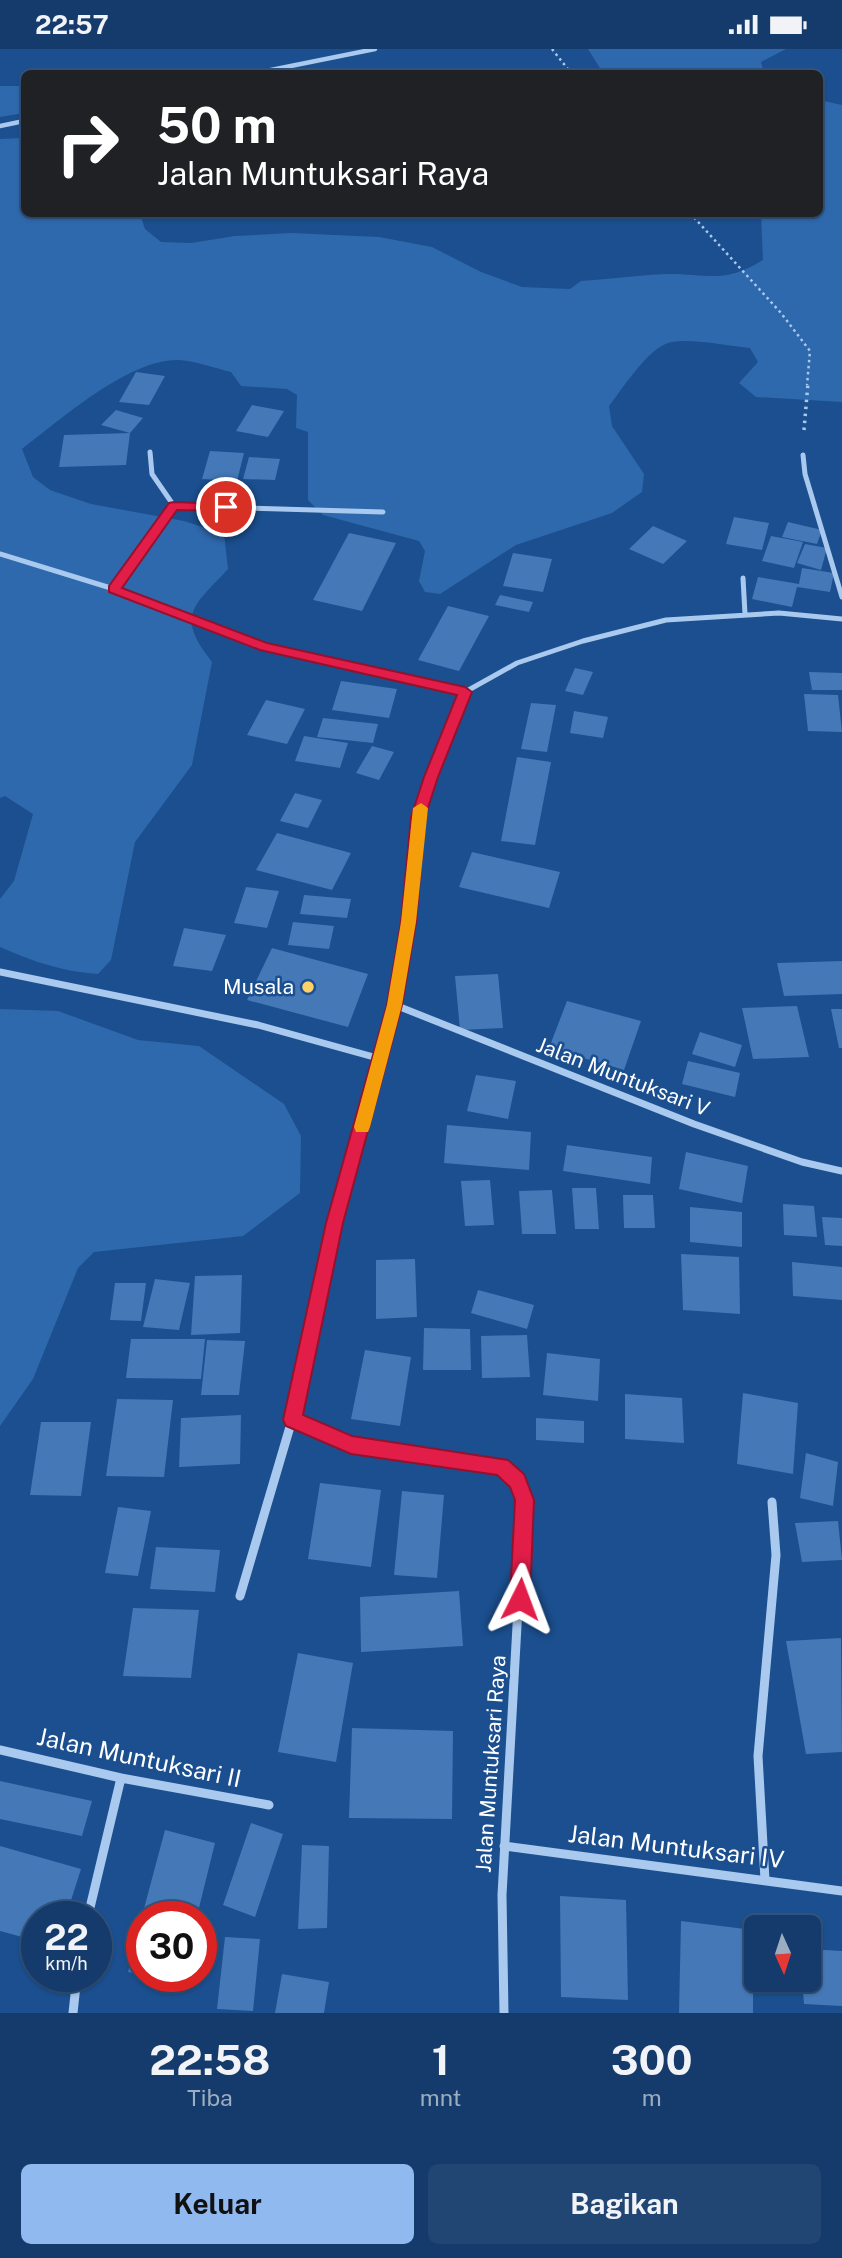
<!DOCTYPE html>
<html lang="id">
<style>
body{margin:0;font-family:"Public Sans",sans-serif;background:#214673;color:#f1f3f6;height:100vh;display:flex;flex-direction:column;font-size:26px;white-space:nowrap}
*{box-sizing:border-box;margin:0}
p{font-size:23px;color:#9dadc1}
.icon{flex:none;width:38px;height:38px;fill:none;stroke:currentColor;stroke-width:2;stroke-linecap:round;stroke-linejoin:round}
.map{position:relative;height:1964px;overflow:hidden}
.details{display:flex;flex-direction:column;background:#143b6b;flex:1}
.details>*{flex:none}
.guide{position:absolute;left:21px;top:21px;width:802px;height:147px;border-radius:10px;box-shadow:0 2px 5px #0004,0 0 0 2px #33557e;background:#202124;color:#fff;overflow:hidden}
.needle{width:46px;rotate:177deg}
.controls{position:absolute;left:744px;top:1866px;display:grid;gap:14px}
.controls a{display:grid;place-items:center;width:77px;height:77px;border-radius:10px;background:#143b6b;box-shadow:0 2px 5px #0004,0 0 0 2px #33557e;font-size:35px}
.speed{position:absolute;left:21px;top:1852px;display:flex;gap:14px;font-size:35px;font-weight:700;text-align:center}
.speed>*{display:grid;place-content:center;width:91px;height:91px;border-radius:50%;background:#143b6b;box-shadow:0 2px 5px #0004,0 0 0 2px #33557e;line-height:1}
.speed small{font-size:18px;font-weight:400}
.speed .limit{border:10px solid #d22;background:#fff;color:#111}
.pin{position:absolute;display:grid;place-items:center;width:60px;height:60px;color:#fff;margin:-30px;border:4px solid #fff;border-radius:50%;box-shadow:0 2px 7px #0007}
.me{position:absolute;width:77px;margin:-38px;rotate:3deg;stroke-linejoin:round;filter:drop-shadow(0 0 5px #0008)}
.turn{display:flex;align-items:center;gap:24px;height:147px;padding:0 21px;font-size:32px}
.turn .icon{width:91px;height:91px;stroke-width:2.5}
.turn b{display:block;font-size:49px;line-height:60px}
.eta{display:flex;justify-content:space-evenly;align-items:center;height:119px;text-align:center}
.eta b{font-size:42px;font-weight:700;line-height:49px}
.action{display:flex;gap:14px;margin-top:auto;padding:14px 21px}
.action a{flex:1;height:80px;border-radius:10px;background:#90b9f0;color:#111;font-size:28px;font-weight:700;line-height:80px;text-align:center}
.action a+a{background:#214673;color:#f1f3f6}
.status{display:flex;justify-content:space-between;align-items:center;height:49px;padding:0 35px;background:#143b6b;direction:ltr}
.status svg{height:19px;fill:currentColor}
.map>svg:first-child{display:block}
.green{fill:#2e69ad}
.building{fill:#4478b7}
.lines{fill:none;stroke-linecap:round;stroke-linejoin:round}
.path-far1{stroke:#a9c9ee;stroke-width:2.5;stroke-dasharray:2.5 3.5;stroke-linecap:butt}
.path{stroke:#a9c9ee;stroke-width:3.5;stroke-dasharray:2.5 4.5;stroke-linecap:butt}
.minor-far3{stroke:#a9c9ee;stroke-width:4.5}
.minor-far2{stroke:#a9c9ee;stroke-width:5}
.minor-far1{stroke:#a9c9ee;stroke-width:7}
.minor{stroke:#a9c9ee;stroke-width:9}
.route{fill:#e11d48;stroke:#92132f;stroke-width:2}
.slow{fill:#f59e0b}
.poi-dot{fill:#ffd166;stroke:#1b4f8f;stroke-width:2.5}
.labels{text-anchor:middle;stroke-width:5;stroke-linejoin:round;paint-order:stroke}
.poi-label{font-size:21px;fill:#fff;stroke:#1b4f8f;text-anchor:end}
.street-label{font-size:21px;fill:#fff;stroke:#1b4f8f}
.near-street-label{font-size:24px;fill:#fff;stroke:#1b4f8f}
</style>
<div class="status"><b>22:57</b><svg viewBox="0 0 49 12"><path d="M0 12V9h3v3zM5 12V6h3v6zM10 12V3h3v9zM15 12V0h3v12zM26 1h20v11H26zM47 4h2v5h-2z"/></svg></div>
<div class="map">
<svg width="842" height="1964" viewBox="0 0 842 1964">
<rect width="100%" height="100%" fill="#1b4f8f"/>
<path class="green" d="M 588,0 L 786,0 L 761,13 L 764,24 L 603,24 Z
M 0,37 L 24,37 L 24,64 L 0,68 Z
M 819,51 L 842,56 L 842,353 L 756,348 L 739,334 L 758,313 L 750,299 C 728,297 688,288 668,294 C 647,301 623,339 609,357 L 612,377 L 644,425 L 642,443 L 612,464 L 516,496 L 440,545 L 425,543 L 419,532 L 425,502 L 419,492 L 323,466 L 308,451 L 308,383 L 296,379 L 297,346 L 287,340 L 241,337 L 231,323 C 214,319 196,312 179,311 C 130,309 60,371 22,400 L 33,428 L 50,441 L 91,455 L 184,472 L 224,485 L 228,520 C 193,558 175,566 212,613 L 192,716 L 135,793 L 111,911 L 98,925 C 64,923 31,912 0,898 L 0,850 L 14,832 L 33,765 L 5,747 L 0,749 L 0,90 L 24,89 L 24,164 L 140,165 L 145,180 L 161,193 L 191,194 L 235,187 L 291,184 L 379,188 L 432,198 L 481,223 L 522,238 L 570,240 L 581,232 C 609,230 639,226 668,225 C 709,225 724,235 763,211 L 761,165 L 819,164 Z
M 0,960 L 58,962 L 138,991 L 199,997 L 284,1055 L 301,1087 L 300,1144 L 243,1187 L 94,1203 L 78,1219 L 33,1330 L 0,1377 Z"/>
<path class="building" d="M 136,323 L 165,327 L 149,356 L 119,353 Z
M 252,356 L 284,362 L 268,388 L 236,382 Z
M 116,361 L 143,369 L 130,384 L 101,376 Z
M 130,384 L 126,416 L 59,418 L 64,386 Z
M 210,402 L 244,404 L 237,432 L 202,430 Z
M 249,408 L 280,410 L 275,431 L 243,430 Z
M 734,468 L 769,474 L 762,501 L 726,495 Z
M 788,473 L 822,481 L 817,495 L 782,488 Z
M 653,477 L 687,492 L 663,515 L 629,500 Z
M 349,484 L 396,494 L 362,562 L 313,551 Z
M 771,487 L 803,493 L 794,519 L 762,512 Z
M 805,495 L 827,499 L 821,521 L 797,514 Z
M 513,504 L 552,510 L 543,543 L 503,537 Z
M 802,519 L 834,524 L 830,543 L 797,538 L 792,558 L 752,550 L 758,528 L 799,535 Z
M 500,546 L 533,553 L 529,563 L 495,556 Z
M 448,557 L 489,567 L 459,622 L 418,611 Z
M 575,619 L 593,623 L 583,646 L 565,642 Z
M 809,623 L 842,624 L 842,641 L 812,641 Z
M 341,632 L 397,640 L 389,669 L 332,661 Z
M 804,645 L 838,646 L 842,683 L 808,682 Z
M 266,651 L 305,660 L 287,695 L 247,686 Z
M 531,654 L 556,656 L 547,703 L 521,700 Z
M 574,662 L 608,668 L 603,689 L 570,684 Z
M 323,669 L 378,675 L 373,694 L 317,688 Z
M 304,687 L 348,694 L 340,719 L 295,712 Z
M 372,697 L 394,703 L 379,731 L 356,724 Z
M 517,708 L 551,713 L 535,796 L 501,792 Z
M 295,744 L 322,751 L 308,779 L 280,772 Z
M 277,784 L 351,804 L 332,841 L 256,821 Z
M 472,803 L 560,823 L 549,859 L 459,838 Z
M 246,838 L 279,842 L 267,879 L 234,874 Z
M 304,846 L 351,850 L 347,869 L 300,865 Z
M 293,873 L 334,877 L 329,900 L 288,896 Z
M 184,879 L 226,886 L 212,922 L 173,917 Z
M 272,899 L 368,925 L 348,978 L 247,951 Z
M 842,912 L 842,945 L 784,947 L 777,914 Z
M 498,925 L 503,979 L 460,981 L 455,927 Z
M 567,952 L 641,972 L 624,1021 L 549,999 Z
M 797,957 L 809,1008 L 753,1010 L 742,959 Z
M 831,960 L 842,960 L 842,999 L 839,999 Z
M 700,983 L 742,996 L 735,1018 L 692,1005 Z
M 688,1012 L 740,1024 L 735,1048 L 682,1035 Z
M 476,1026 L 516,1032 L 508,1070 L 467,1062 Z
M 447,1076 L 531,1083 L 529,1121 L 444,1114 Z
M 567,1096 L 652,1108 L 650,1135 L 563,1122 Z
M 686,1103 L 748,1117 L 742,1154 L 679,1140 Z
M 490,1131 L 494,1176 L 465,1177 L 461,1132 Z
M 572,1139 L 596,1139 L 599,1180 L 575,1180 Z
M 552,1141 L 556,1185 L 522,1185 L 519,1142 Z
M 623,1146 L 653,1146 L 655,1179 L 624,1179 Z
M 783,1155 L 814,1157 L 817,1188 L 784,1186 Z
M 690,1158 L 742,1163 L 742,1198 L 690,1193 Z
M 822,1168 L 842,1169 L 842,1197 L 825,1196 Z
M 681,1205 L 739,1208 L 740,1265 L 683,1261 Z
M 415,1210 L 417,1268 L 376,1270 L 376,1211 Z
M 792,1213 L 842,1218 L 842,1251 L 793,1247 Z
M 242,1226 L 240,1284 L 191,1286 L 195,1227 Z
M 155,1230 L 190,1234 L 179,1281 L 143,1278 Z
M 115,1234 L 146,1234 L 141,1272 L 110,1271 Z
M 478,1241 L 534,1256 L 527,1280 L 471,1264 Z
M 424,1279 L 470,1280 L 471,1321 L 423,1321 Z
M 527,1286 L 530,1328 L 482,1329 L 481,1287 Z
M 131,1290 L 205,1290 L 201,1330 L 126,1329 Z
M 207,1291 L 245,1292 L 239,1346 L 201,1346 Z
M 365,1301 L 411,1308 L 400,1377 L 351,1370 Z
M 547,1304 L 600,1310 L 598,1352 L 543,1346 Z
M 743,1344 L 798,1354 L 793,1425 L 737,1415 Z
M 625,1345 L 682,1349 L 684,1394 L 625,1390 Z
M 117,1350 L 173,1351 L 164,1428 L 106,1427 Z
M 241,1366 L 240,1415 L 179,1418 L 181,1369 Z
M 536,1369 L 584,1372 L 584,1394 L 536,1391 Z
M 41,1373 L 91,1373 L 81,1447 L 30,1446 Z
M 806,1404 L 838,1413 L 833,1457 L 800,1449 Z
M 320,1434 L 381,1441 L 371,1518 L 308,1510 Z
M 402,1442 L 444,1446 L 437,1529 L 394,1526 Z
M 118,1458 L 151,1462 L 138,1527 L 105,1524 Z
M 838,1472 L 842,1511 L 802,1513 L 795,1474 Z
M 156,1498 L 220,1501 L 215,1543 L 150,1540 Z
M 459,1542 L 463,1597 L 361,1603 L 360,1548 Z
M 133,1559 L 199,1561 L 191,1629 L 123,1627 Z
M 841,1589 L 842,1703 L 806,1705 L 786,1592 Z
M 298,1604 L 353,1614 L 336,1713 L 278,1703 Z
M 352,1679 L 453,1682 L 452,1770 L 349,1769 Z
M 0,1732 L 92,1752 L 82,1787 L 0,1770 Z
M 251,1774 L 283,1785 L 255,1868 L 223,1856 Z
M 165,1781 L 215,1794 L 197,1867 L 142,1867 Z
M 302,1796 L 329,1797 L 327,1879 L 298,1880 Z
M 0,1797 L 81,1820 L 66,1867 L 37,1867 L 37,1892 L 0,1882 Z
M 560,1847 L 626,1851 L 628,1951 L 561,1948 Z
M 681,1872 L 753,1881 L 753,1964 L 679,1964 Z
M 142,1874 L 142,1926 L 128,1923 Z
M 225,1888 L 260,1890 L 253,1962 L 217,1960 Z
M 808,1900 L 842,1902 L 842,1957 L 804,1955 L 802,1930 L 808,1930 Z
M 282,1925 L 329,1933 L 324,1964 L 275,1964 Z
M 151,1927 L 182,1927 L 180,1935 Z"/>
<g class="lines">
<path class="path-far1" d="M 552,0 L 571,24
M 690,164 L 781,264 L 810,302 L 807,336"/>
<path class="path" d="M 804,381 L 808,334"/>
<path class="minor-far3" d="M 256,24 L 375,0
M 0,77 L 24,72"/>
<path class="minor-far2" d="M 150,403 L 152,425 L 174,457
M 803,406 L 805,425 L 842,548
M 0,505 L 114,540 L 264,598 L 465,643
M 743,529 L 745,565
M 114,540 L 174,457 L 383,463
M 465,643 L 517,614 L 583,592 L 666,571 L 779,564 L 842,570
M 421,758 L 465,643"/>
<path class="minor-far1" d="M 0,923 L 258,976 L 381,1010
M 395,956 L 694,1075 L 802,1113 L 842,1122
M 309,1291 L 335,1174 L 395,956 L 409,873 L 418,768 L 422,756"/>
<path class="minor" d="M 292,1371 L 351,1396 L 501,1417 L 518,1432 L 524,1451 L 502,1846 L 504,1964
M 240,1547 L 292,1371 L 310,1290
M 0,1701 L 121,1729 L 269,1756
M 504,1797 L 842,1842
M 765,1831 L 758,1707 L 776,1506 L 772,1453
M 88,1867 L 121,1729
M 73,1964 L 77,1927"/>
</g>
<path class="route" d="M 174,453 L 226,455 L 232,458 L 226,462 L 177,461 L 122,539 L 267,594 L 465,638 L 472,643 L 438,728 L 425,768 L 416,873 L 402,956 L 343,1174 L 303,1366 L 352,1387 L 508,1411 L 524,1425 L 534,1451 L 530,1550 L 527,1557 L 520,1560 L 513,1557 L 510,1550 L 515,1451 L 510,1438 L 497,1426 L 351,1405 L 286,1377 L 283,1371 L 326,1174 L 387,956 L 401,873 L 411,768 L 424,728 L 457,646 L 260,601 L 109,543 L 109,537 L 169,454 Z"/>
<path class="slow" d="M 421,754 L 428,759 L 416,873 L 402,956 L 370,1078 L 368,1083 L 356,1083 L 354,1078 L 387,956 L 401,873 L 413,759 Z"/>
<circle class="poi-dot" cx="308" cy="938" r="7"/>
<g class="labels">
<g class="poi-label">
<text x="294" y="945">Musala</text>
</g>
<g class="street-label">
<text transform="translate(623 1028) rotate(21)" y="7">Jalan Muntuksari V</text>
<text transform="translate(491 1715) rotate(-86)" y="7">Jalan Muntuksari Raya</text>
</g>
<g class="near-street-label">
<text transform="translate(139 1709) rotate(12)" y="8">Jalan Muntuksari II</text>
<text transform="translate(676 1798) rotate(7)" y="8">Jalan Muntuksari IV</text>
</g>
</g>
</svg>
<div class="controls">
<a><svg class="needle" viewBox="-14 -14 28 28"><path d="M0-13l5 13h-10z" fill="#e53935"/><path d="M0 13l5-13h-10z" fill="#9dadc1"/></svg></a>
</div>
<div class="speed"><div>22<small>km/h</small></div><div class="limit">30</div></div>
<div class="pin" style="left:226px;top:458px;background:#d93025"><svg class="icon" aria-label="arrive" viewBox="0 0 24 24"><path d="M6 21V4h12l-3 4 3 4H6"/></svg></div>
<svg class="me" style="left:520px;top:1550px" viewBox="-20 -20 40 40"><path d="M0-17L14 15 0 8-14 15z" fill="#e11d48" stroke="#fff" stroke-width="4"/></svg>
<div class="guide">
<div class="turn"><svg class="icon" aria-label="right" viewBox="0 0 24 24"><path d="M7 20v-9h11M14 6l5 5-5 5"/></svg><div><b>50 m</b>Jalan Muntuksari Raya</div></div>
</div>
</div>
<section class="details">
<div class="eta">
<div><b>22:58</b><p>Tiba</p></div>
<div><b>1</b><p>mnt</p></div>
<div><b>300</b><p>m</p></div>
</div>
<div class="action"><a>Keluar</a><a>Bagikan</a></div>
</section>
